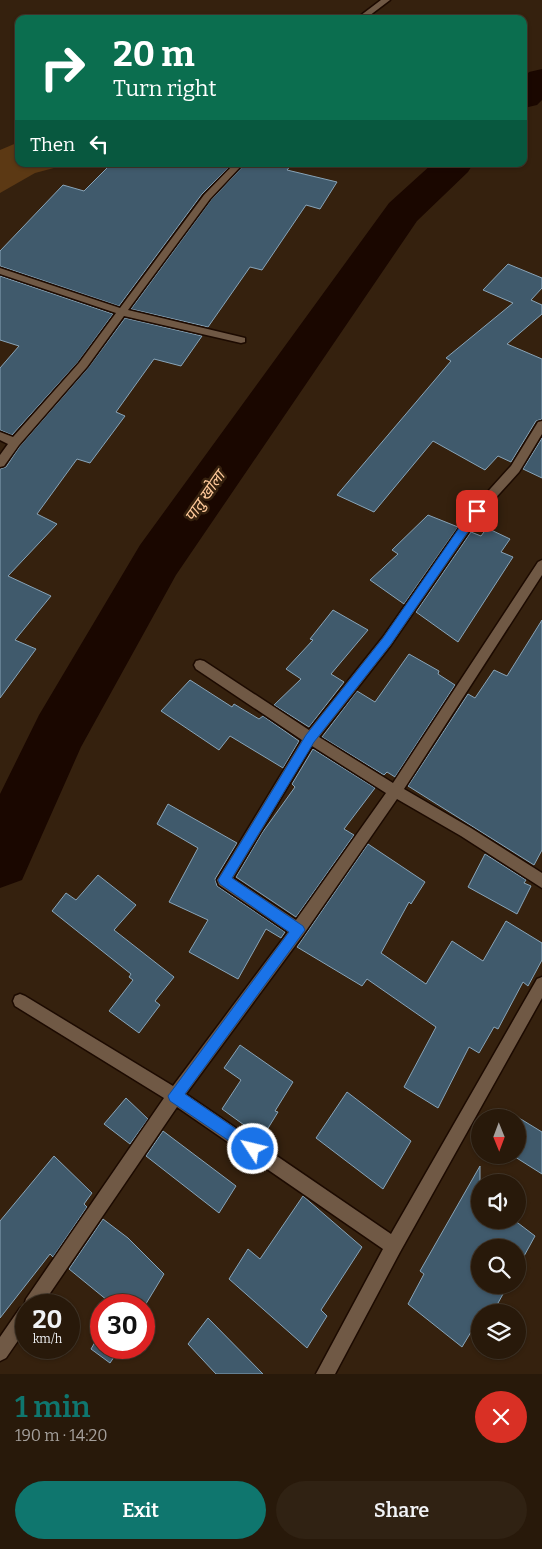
<!DOCTYPE html>
<meta charset="utf-8">
<style>
body{margin:0;font-family:Bitter,"Noto Sans Devanagari",serif;background:#302213;color:#f1f3f6;height:100vh;display:flex;flex-direction:column;font-size:19px;white-space:nowrap}
*{box-sizing:border-box;margin:0}
p{font-size:16px;color:#a5a09c}
.icon{flex:none;width:28px;height:28px;fill:none;stroke:currentColor;stroke-width:2;stroke-linecap:round;stroke-linejoin:round}
.map{position:relative;height:1374px;overflow:hidden}
.panel{display:flex;flex-direction:column;background:#28190a;flex:1}
.panel>*{flex:none}
.banner{position:absolute;left:15px;top:15px;width:512px;height:152px;border-radius:10px;box-shadow:0 1px 4px #0004,0 0 0 1px #44382b;background:#0b6e4f;color:#fff;overflow:hidden}
.needle{width:32px;rotate:179deg}
.controls{position:absolute;left:471px;top:1109px;display:grid;gap:10px}
.controls a{display:grid;place-items:center;width:55px;height:55px;border-radius:50%;background:#28190a;box-shadow:0 1px 4px #0004,0 0 0 1px #44382b;font-size:25px}
.speed{position:absolute;left:15px;top:1294px;display:flex;gap:10px;font-size:25px;font-weight:700;text-align:center}
.speed>*{display:grid;place-content:center;width:65px;height:65px;border-radius:50%;background:#28190a;box-shadow:0 1px 4px #0004,0 0 0 1px #44382b;line-height:1}
.speed small{font-size:12px;font-weight:400}
.speed .limit{border:8px solid #d22;background:#fff;color:#111}
.pin{position:absolute;display:grid;place-items:center;width:42px;height:42px;color:#fff;margin:-21px;border-radius:10px;box-shadow:0 2px 8px #0006}
.me{position:absolute;width:55px;margin:-28px;rotate:305deg;stroke-linejoin:round;filter:drop-shadow(0 0 4px #0008)}
.turn{display:flex;align-items:center;gap:18px;height:105px;padding:0 15px;font-size:22px}
.turn .icon{width:65px;height:65px;stroke-width:2.5}
.turn b{display:block;font-size:35px;line-height:42px}
.then{display:flex;align-items:center;height:48px;padding:0 15px;background:#0003;gap:10px;font-size:19px}
.round{display:grid;place-items:center;flex:none;width:52px;height:52px;border-radius:26px;background:#302213}
.head{display:flex;align-items:center;justify-content:space-between;height:85px;padding:0 15px}
h1{font-size:30px;font-weight:600;line-height:38px;color:#0f766e}
.button{display:flex;gap:10px;margin-top:auto;padding:10px 15px}
.button a{flex:1;height:58px;border-radius:30px;background:#0f766e;color:#fff;font-size:20px;font-weight:600;line-height:58px;text-align:center}
.button a+a{background:#302213;color:#f1f3f6}
.map>svg:first-child{display:block}
.green{fill:#5c3914}
.lines{fill:none;stroke-linecap:round;stroke-linejoin:round}
.river{fill:#1a0700;fill-rule:evenodd}
.building{fill:#405a6c;stroke:#88a4b8}
.minor-casing{stroke:#1c0a00;stroke-width:3}
.minor{fill:#705945;fill-rule:evenodd}
.route{fill:#1a73e8;stroke:#114b97}
.labels{text-anchor:middle;stroke-width:5;stroke-linejoin:round;paint-order:stroke}
.water-label{font-size:16px;font-style:italic;fill:#ffc99a;stroke:#35210e}
</style>
<div class="map">
<svg width="542" height="1374" viewBox="0 0 542 1374">
<rect width="100%" height="100%" fill="#35210e"/>
<path class="green" d="M 19,142 L 19,164 L 69,164 L 35,173 L 0,193 L 0,150 Z"/>
<g class="lines">
<path class="river" d="M 542,69 L 542,100 L 537,105 L 524,108 L 524,78 L 529,72 Z
M 432,164 L 473,164 L 468,172 L 417,221 L 176,575 L 81,747 L 22,880 L 0,888 L 0,794 L 39,715 L 140,545 L 389,203 Z"/>
</g>
<path class="building" d="M 111,164 L 232,164 L 202,194 L 119,306 L 0,266 L 0,251 L 63,185 L 84,191 Z
M 245,164 L 292,164 L 287,170 L 337,182 L 320,209 L 306,205 L 262,270 L 250,267 L 208,327 L 131,309 L 211,200 Z
M 508,264 L 542,278 L 542,288 L 531,300 L 542,305 L 542,314 L 507,344 L 542,359 L 542,419 L 536,421 L 511,462 L 498,456 L 485,470 L 433,441 L 374,512 L 337,495 L 451,361 L 446,358 L 513,303 L 483,290 Z
M 0,276 L 113,314 L 78,362 L 12,435 L 0,430 L 0,368 L 19,346 L 0,340 Z
M 125,318 L 202,336 L 181,366 L 154,359 L 116,412 L 125,416 L 90,463 L 77,459 L 37,514 L 57,524 L 8,576 L 51,596 L 15,640 L 36,649 L 0,698 L 0,469 L 6,467 L 20,446 L 88,368 Z
M 542,438 L 542,478 L 523,469 Z
M 428,515 L 458,527 L 404,604 L 370,580 L 398,554 L 392,550 Z
M 487,528 L 510,539 L 501,552 L 513,557 L 458,642 L 416,612 L 471,532 L 481,536 Z
M 333,610 L 368,630 L 331,674 L 344,682 L 309,727 L 274,705 L 301,679 L 286,669 L 313,640 L 310,639 Z
M 542,620 L 542,850 L 534,865 L 408,786 L 468,694 L 475,698 L 494,670 L 507,676 Z
M 409,654 L 439,671 L 438,674 L 455,685 L 395,777 L 387,772 L 384,775 L 322,737 L 357,691 L 375,702 Z
M 190,680 L 232,707 L 234,704 L 259,719 L 263,716 L 299,741 L 283,768 L 230,736 L 219,750 L 161,711 Z
M 313,749 L 375,788 L 344,829 L 354,835 L 296,917 L 236,877 L 262,833 L 295,787 L 292,784 Z
M 168,804 L 237,843 L 215,879 L 217,886 L 285,932 L 281,938 L 266,929 L 238,979 L 189,952 L 208,920 L 169,902 L 198,848 L 157,824 Z
M 368,844 L 425,882 L 411,904 L 409,902 L 381,953 L 426,984 L 452,941 L 483,961 L 506,921 L 542,943 L 542,960 L 528,986 L 523,982 L 498,1029 L 494,1027 L 479,1053 L 469,1047 L 438,1108 L 404,1087 L 436,1027 L 367,979 L 362,986 L 297,947 Z
M 485,854 L 526,880 L 524,883 L 531,886 L 517,914 L 468,887 Z
M 98,875 L 136,905 L 114,930 L 174,977 L 155,1001 L 160,1005 L 139,1033 L 109,1011 L 133,980 L 129,977 L 131,974 L 52,911 L 66,893 L 76,900 Z
M 240,1045 L 293,1082 L 275,1111 L 278,1112 L 262,1138 L 222,1109 L 241,1080 L 224,1068 Z
M 347,1092 L 411,1141 L 383,1189 L 316,1138 Z
M 126,1098 L 148,1119 L 130,1144 L 104,1124 Z
M 506,1110 L 542,1132 L 542,1174 L 512,1155 L 518,1155 L 518,1118 L 502,1118 Z
M 163,1131 L 236,1186 L 219,1213 L 146,1156 Z
M 54,1156 L 92,1193 L 84,1204 L 87,1207 L 53,1257 L 50,1254 L 0,1318 L 0,1221 Z
M 480,1166 L 480,1220 L 514,1220 L 535,1236 L 518,1267 L 518,1248 L 480,1248 L 480,1285 L 508,1285 L 493,1312 L 480,1312 L 480,1317 L 462,1347 L 408,1304 L 424,1274 L 420,1271 Z
M 303,1196 L 362,1247 L 321,1310 L 327,1316 L 307,1348 L 229,1279 L 248,1249 L 260,1259 Z
M 103,1219 L 128,1238 L 164,1274 L 144,1307 L 144,1305 L 113,1305 L 69,1269 Z
M 208,1318 L 263,1374 L 216,1374 L 188,1344 Z
M 101,1332 L 101,1348 L 120,1348 L 110,1363 L 91,1349 Z"/>
<g class="lines">
<g class="minor-casing">
<path id="minor" d="M 381,0 L 390,0 L 365,19 L 356,19 Z
M 234,164 L 243,164 L 210,199 L 128,310 L 241,337 L 245,338 L 245,342 L 241,343 L 124,316 L 87,367 L 19,445 L 4,466 L 0,467 L 0,455 L 8,444 L 0,440 L 0,432 L 13,437 L 79,363 L 116,313 L 0,274 L 0,268 L 120,308 L 204,195 Z
M 542,421 L 542,434 L 519,472 L 481,514 L 391,645 L 319,737 L 393,783 L 538,562 L 542,560 L 542,575 L 404,789 L 471,828 L 542,873 L 542,888 L 461,836 L 397,799 L 303,935 L 186,1094 L 391,1234 L 537,979 L 542,977 L 542,998 L 400,1252 L 335,1374 L 316,1374 L 383,1249 L 177,1107 L 42,1305 L 26,1305 L 26,1329 L 6,1358 L 0,1361 L 0,1337 L 20,1308 L 24,1306 L 26,1299 L 164,1098 L 15,1006 L 13,1001 L 15,996 L 20,994 L 25,996 L 173,1086 L 288,932 L 219,885 L 217,880 L 302,740 L 196,669 L 194,665 L 196,661 L 200,660 L 204,661 L 309,730 L 383,637 L 473,508 L 511,466 L 538,422 ZM 312,746 L 386,793 L 296,920 L 233,878 Z"/>
</g>
<use href="#minor" class="minor"/>
</g>
<path class="route" d="M 477,507 L 480,508 L 480,514 L 391,644 L 314,742 L 232,878 L 303,926 L 305,930 L 185,1094 L 258,1144 L 260,1149 L 258,1155 L 253,1157 L 170,1101 L 168,1096 L 289,932 L 220,884 L 218,880 L 306,735 L 383,638 L 473,508 Z"/>
<g class="labels">
<g class="water-label">
<text transform="translate(204 496) rotate(-55)" y="6">पातु खोला</text>
</g>
</g>
</svg>
<div class="controls">
<a><svg class="needle" viewBox="-14 -14 28 28"><path d="M0-13l5 13h-10z" fill="#e53935"/><path d="M0 13l5-13h-10z" fill="#a5a09c"/></svg></a>
<a><svg class="icon" aria-label="sound" viewBox="0 0 24 24"><path d="M4 9h4l5-4v14l-5-4H4zM17 9q2 3 0 6"/></svg></a>
<a><svg class="icon" aria-label="search" viewBox="0 0 24 24"><circle cx="10" cy="10" r="6"/><path d="M15 15l6 6"/></svg></a>
<a><svg class="icon" aria-label="layers" viewBox="0 0 24 24"><path d="M12 4l9 5-9 5-9-5zM3 14l9 5 9-5"/></svg></a>
</div>
<div class="speed"><div>20<small>km/h</small></div><div class="limit">30</div></div>
<div class="pin" style="left:477px;top:511px;background:#d93025"><svg class="icon" aria-label="arrive" viewBox="0 0 24 24"><path d="M6 21V4h12l-3 4 3 4H6"/></svg></div>
<svg class="me" style="left:253px;top:1149px" viewBox="-20 -20 40 40"><circle r="17" fill="#1a73e8" stroke="#fff" stroke-width="3"/><path d="M0-11L8 9 0 5-8 9z" fill="#fff"/></svg>
<div class="banner">
<div class="turn"><svg class="icon" aria-label="right" viewBox="0 0 24 24"><path d="M7 20v-9h11M14 6l5 5-5 5"/></svg><div><b>20 m</b>Turn right</div></div>
<div class="then">Then<svg class="icon" aria-label="left" viewBox="0 0 24 24"><path d="M17 20v-9H6M10 6l-5 5 5 5"/></svg></div>
</div>
</div>
<section class="panel">
<div class="head"><div><h1>1 min</h1><p>190 m · 14:20</p></div><a class="round" style="background:#d93025;color:#fff"><svg class="icon" aria-label="close" viewBox="0 0 24 24"><path d="M6 6l12 12M18 6L6 18"/></svg></a></div>
<div class="button"><a>Exit</a><a>Share</a></div>
</section>
